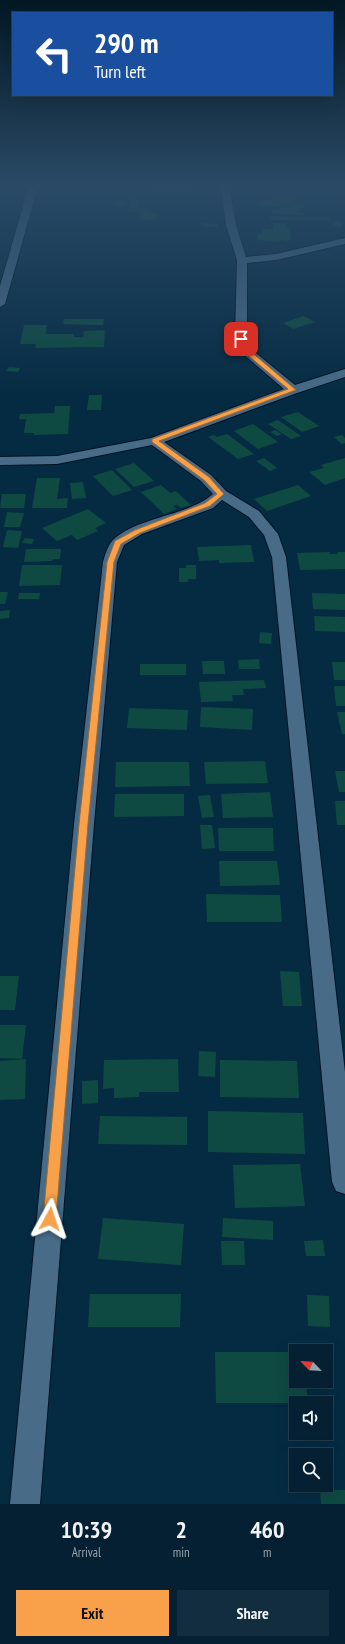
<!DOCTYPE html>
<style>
body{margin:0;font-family:"PT Sans Narrow",sans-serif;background:#122d3e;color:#f1f3f6;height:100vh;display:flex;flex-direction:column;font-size:15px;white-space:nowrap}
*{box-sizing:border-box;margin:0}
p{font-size:13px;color:#97a3ac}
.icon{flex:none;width:22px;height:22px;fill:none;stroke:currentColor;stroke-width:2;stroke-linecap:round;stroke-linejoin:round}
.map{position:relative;height:1504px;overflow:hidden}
.details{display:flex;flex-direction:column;background:#042032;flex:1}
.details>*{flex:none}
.top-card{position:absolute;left:12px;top:12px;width:321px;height:84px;border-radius:0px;box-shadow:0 4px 16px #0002,0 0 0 1px #253e4d;background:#1a4fa0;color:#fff;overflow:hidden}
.needle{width:26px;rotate:295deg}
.fabs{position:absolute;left:289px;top:1344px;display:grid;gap:8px}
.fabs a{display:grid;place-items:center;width:44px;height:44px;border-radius:0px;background:#042032;box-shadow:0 4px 16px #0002,0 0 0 1px #253e4d;font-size:20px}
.pin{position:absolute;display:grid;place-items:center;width:34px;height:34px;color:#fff;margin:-17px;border-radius:8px;box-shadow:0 2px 6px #0006}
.me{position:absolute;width:44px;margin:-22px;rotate:5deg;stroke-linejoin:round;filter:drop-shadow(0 0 3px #0008)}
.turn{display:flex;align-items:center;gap:14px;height:84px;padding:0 16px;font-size:18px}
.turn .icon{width:52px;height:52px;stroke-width:2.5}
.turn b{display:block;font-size:28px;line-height:34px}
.eta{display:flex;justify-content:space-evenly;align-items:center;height:68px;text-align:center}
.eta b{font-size:24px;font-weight:700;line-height:28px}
.action{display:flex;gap:8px;margin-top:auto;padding:8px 16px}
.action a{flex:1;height:46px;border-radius:0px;background:#f8a14a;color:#111;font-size:16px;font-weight:700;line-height:46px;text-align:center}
.action a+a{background:#122d3e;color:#f1f3f6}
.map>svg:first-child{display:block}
.building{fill:#0e4a42}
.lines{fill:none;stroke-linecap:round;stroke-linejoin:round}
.minor-casing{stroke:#001224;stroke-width:2}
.minor{fill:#486c88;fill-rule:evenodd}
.route{fill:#f8a14a;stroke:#a16930}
</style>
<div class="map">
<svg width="345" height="1504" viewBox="0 0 345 1504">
<rect width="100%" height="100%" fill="#052b43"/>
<path class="building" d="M 153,186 L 199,186 L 199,189 L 188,191 L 194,190 L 194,196 L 173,197 L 173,192 L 169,192 L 170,196 L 158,196 L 158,194 L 151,194 L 151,188 Z
M 283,195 L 294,199 L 291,200 L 297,204 L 303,204 L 304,208 L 300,208 L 301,210 L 299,210 L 299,213 L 304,213 L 304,215 L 272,214 L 271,210 L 280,210 L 280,207 L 259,206 L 259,200 L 278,200 L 273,199 Z
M 130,196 L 146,196 L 147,198 L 130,198 Z
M 131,199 L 140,200 L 138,208 L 151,209 L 150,213 L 157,213 L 156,220 L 139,220 L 140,212 L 127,212 Z
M 117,200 L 125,201 L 123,207 L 115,207 Z
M 271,216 L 329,217 L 329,221 L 271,220 Z
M 332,222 L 341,222 L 342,227 L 333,226 Z
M 201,223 L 218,224 L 217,227 L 201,226 Z
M 273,223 L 286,223 L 287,228 L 290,228 L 291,239 L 289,240 L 289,241 L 279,240 L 280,242 L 258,240 L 257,234 L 262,234 L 262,229 L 273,229 Z
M 304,316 L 315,322 L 293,329 L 283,323 Z
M 64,319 L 104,319 L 103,325 L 63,324 Z
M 24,325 L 47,325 L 46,334 L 74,334 L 74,337 L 83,337 L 84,331 L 105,330 L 104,347 L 35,348 L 36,344 L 20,344 Z
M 9,367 L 20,368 L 18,372 L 6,371 Z
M 89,395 L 102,395 L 101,410 L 87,410 Z
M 55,406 L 70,406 L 68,434 L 34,435 L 34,433 L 24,433 L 26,419 L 19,419 L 20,414 L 54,413 Z
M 298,412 L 319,426 L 302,432 L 281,417 Z
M 278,420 L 301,436 L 291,439 L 268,424 Z
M 253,424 L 278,442 L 258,449 L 234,431 Z
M 275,430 L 282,434 L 277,436 L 270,432 Z
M 227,434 L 254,454 L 238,459 L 208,437 L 214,435 L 217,437 Z
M 342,435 L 345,438 L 345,443 L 342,444 L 334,437 Z
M 264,458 L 277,468 L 270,471 L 256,461 Z
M 345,458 L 345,478 L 325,485 L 309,472 L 324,468 L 321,465 Z
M 134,463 L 154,481 L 134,487 L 115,469 Z
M 112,470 L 132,490 L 113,496 L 93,476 Z
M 37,478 L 60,478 L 57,499 L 68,498 L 67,508 L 32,508 Z
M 83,482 L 86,498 L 72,499 L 70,483 Z
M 161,485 L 170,493 L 176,491 L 191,505 L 181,508 L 177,505 L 173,506 L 177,509 L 164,514 L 141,492 Z
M 298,485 L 311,496 L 267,511 L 254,499 Z
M 2,494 L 26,494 L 24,508 L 0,508 Z
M 88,509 L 106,523 L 95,528 L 98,531 L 77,540 L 72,535 L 57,541 L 42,528 Z
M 7,512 L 24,513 L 20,527 L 4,527 Z
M 7,530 L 22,531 L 18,548 L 3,547 Z
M 25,538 L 34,539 L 32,544 L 22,543 Z
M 251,545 L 254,562 L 219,563 L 219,560 L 199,561 L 197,547 Z
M 26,549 L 61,549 L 60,559 L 53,559 L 52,561 L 24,562 Z
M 330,552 L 330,554 L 338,554 L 337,552 L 345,552 L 345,569 L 300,570 L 297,553 Z
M 22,565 L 62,565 L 60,585 L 19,586 Z
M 186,565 L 196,565 L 196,579 L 188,579 L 188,582 L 179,582 L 179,568 L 186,568 Z
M 0,592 L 8,592 L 5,604 L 0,604 Z
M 19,593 L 40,593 L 39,599 L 18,599 Z
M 312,593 L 345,594 L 345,610 L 313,609 Z
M 10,610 L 9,618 L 0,619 L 0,611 Z
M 314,616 L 345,617 L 345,632 L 315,631 Z
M 260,632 L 272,633 L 271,644 L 259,643 Z
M 259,659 L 260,669 L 239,669 L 238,660 Z
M 202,661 L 224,661 L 225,674 L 203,674 Z
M 332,662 L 345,662 L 345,680 L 334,680 Z
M 140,664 L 186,664 L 186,675 L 140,675 Z
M 264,680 L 266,688 L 243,689 L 244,695 L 232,695 L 233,701 L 201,702 L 199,682 Z
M 334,686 L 345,686 L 345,706 L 336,706 Z
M 201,707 L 253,709 L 252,730 L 200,727 Z
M 129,708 L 188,710 L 187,730 L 127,728 Z
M 337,712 L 345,712 L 345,734 L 342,734 Z
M 265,761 L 268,783 L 206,784 L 204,762 Z
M 116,762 L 189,762 L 190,786 L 115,787 Z
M 335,771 L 345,771 L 345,792 L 339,792 Z
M 270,792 L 273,817 L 223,818 L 221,794 Z
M 115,794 L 184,794 L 184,816 L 114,817 Z
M 210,795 L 214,817 L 202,818 L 198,796 Z
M 335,801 L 345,801 L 345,825 L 337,825 Z
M 200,825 L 212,825 L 215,848 L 202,849 Z
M 218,828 L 273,828 L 274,851 L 219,851 Z
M 219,861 L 277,861 L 280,885 L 220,886 Z
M 206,894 L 280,895 L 282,922 L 207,922 Z
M 280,971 L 299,972 L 302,1006 L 283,1006 Z
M 0,976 L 19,976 L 15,1010 L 0,1010 Z
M 0,1025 L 26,1025 L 22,1059 L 0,1058 Z
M 199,1051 L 216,1052 L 215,1077 L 198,1076 Z
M 26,1059 L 25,1099 L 0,1100 L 0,1061 Z
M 178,1059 L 179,1092 L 139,1092 L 139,1097 L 114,1098 L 114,1088 L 103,1089 L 104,1060 Z
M 220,1060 L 297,1061 L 299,1098 L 220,1097 Z
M 98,1080 L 98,1103 L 82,1104 L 82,1081 Z
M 208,1111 L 303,1113 L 305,1154 L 208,1152 Z
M 100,1116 L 187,1117 L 187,1145 L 98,1144 Z
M 300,1164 L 305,1206 L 235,1208 L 233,1165 Z
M 103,1218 L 184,1224 L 181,1265 L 98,1259 Z
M 223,1218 L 273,1221 L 273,1240 L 222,1237 Z
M 323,1240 L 325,1256 L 306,1256 L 304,1241 Z
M 221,1241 L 244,1241 L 245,1265 L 222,1265 Z
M 90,1294 L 181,1294 L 180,1327 L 88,1327 Z
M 307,1295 L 329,1296 L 330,1327 L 308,1326 Z
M 215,1352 L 296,1352 L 296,1381 L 306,1381 L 308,1403 L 216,1403 Z
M 320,1490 L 345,1490 L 345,1504 L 321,1504 Z"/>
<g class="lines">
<g class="minor-casing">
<path id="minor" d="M 29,186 L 38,186 L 5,304 L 0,307 L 0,286 Z
M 221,186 L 229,186 L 236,225 L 246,257 L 276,254 L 345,238 L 345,244 L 276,260 L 247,263 L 247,339 L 251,349 L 295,385 L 345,369 L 345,377 L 297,393 L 164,442 L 211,475 L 226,491 L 259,511 L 278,534 L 286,557 L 345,1072 L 345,1194 L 336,1191 L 332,1182 L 272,557 L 264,535 L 249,517 L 222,500 L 213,508 L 142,534 L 124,545 L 117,562 L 94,824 L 40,1504 L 10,1504 L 74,824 L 103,562 C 105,555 108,545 113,540 C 139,516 186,517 213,494 L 201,481 L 152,445 L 57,464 L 0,465 L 0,457 L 57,456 L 151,438 L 284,389 L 242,353 L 235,339 L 237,260 L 226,225 Z"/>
</g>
<use href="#minor" class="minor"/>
</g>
<linearGradient id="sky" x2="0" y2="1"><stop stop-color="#031825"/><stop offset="0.47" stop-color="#2a4a66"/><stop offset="1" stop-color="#2a4a66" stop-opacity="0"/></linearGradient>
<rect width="345" height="397" fill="url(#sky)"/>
<path class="route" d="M 239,338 L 243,338 L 249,350 L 296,390 L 159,441 L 209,477 L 224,494 L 210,506 L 140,533 L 121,544 L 114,562 L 88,824 L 56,1219 L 54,1224 L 50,1226 L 45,1224 L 43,1219 L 79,824 L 107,562 L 115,541 L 135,530 L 205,503 L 217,494 L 204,480 L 152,442 L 152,439 L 288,389 L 244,352 L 238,339 Z"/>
</svg>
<div class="fabs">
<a><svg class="needle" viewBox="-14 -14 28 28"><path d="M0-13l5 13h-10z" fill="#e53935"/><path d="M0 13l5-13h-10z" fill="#97a3ac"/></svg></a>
<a><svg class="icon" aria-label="sound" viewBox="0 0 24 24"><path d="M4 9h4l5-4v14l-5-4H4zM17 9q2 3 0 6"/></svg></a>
<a><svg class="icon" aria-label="search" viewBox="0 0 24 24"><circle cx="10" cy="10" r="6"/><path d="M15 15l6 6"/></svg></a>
</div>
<div class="pin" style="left:241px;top:339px;background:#d93025"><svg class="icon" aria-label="arrive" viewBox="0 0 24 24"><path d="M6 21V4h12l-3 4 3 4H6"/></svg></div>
<svg class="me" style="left:50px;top:1219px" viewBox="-20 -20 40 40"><path d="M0-17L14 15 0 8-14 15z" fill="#f8a14a" stroke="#fff" stroke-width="4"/></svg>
<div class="top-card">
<div class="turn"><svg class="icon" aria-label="left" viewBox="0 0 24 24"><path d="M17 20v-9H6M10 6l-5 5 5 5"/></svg><div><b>290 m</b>Turn left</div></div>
</div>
</div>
<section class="details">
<div class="eta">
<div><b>10:39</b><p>Arrival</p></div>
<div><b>2</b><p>min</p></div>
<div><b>460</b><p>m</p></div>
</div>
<div class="action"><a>Exit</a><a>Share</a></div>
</section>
